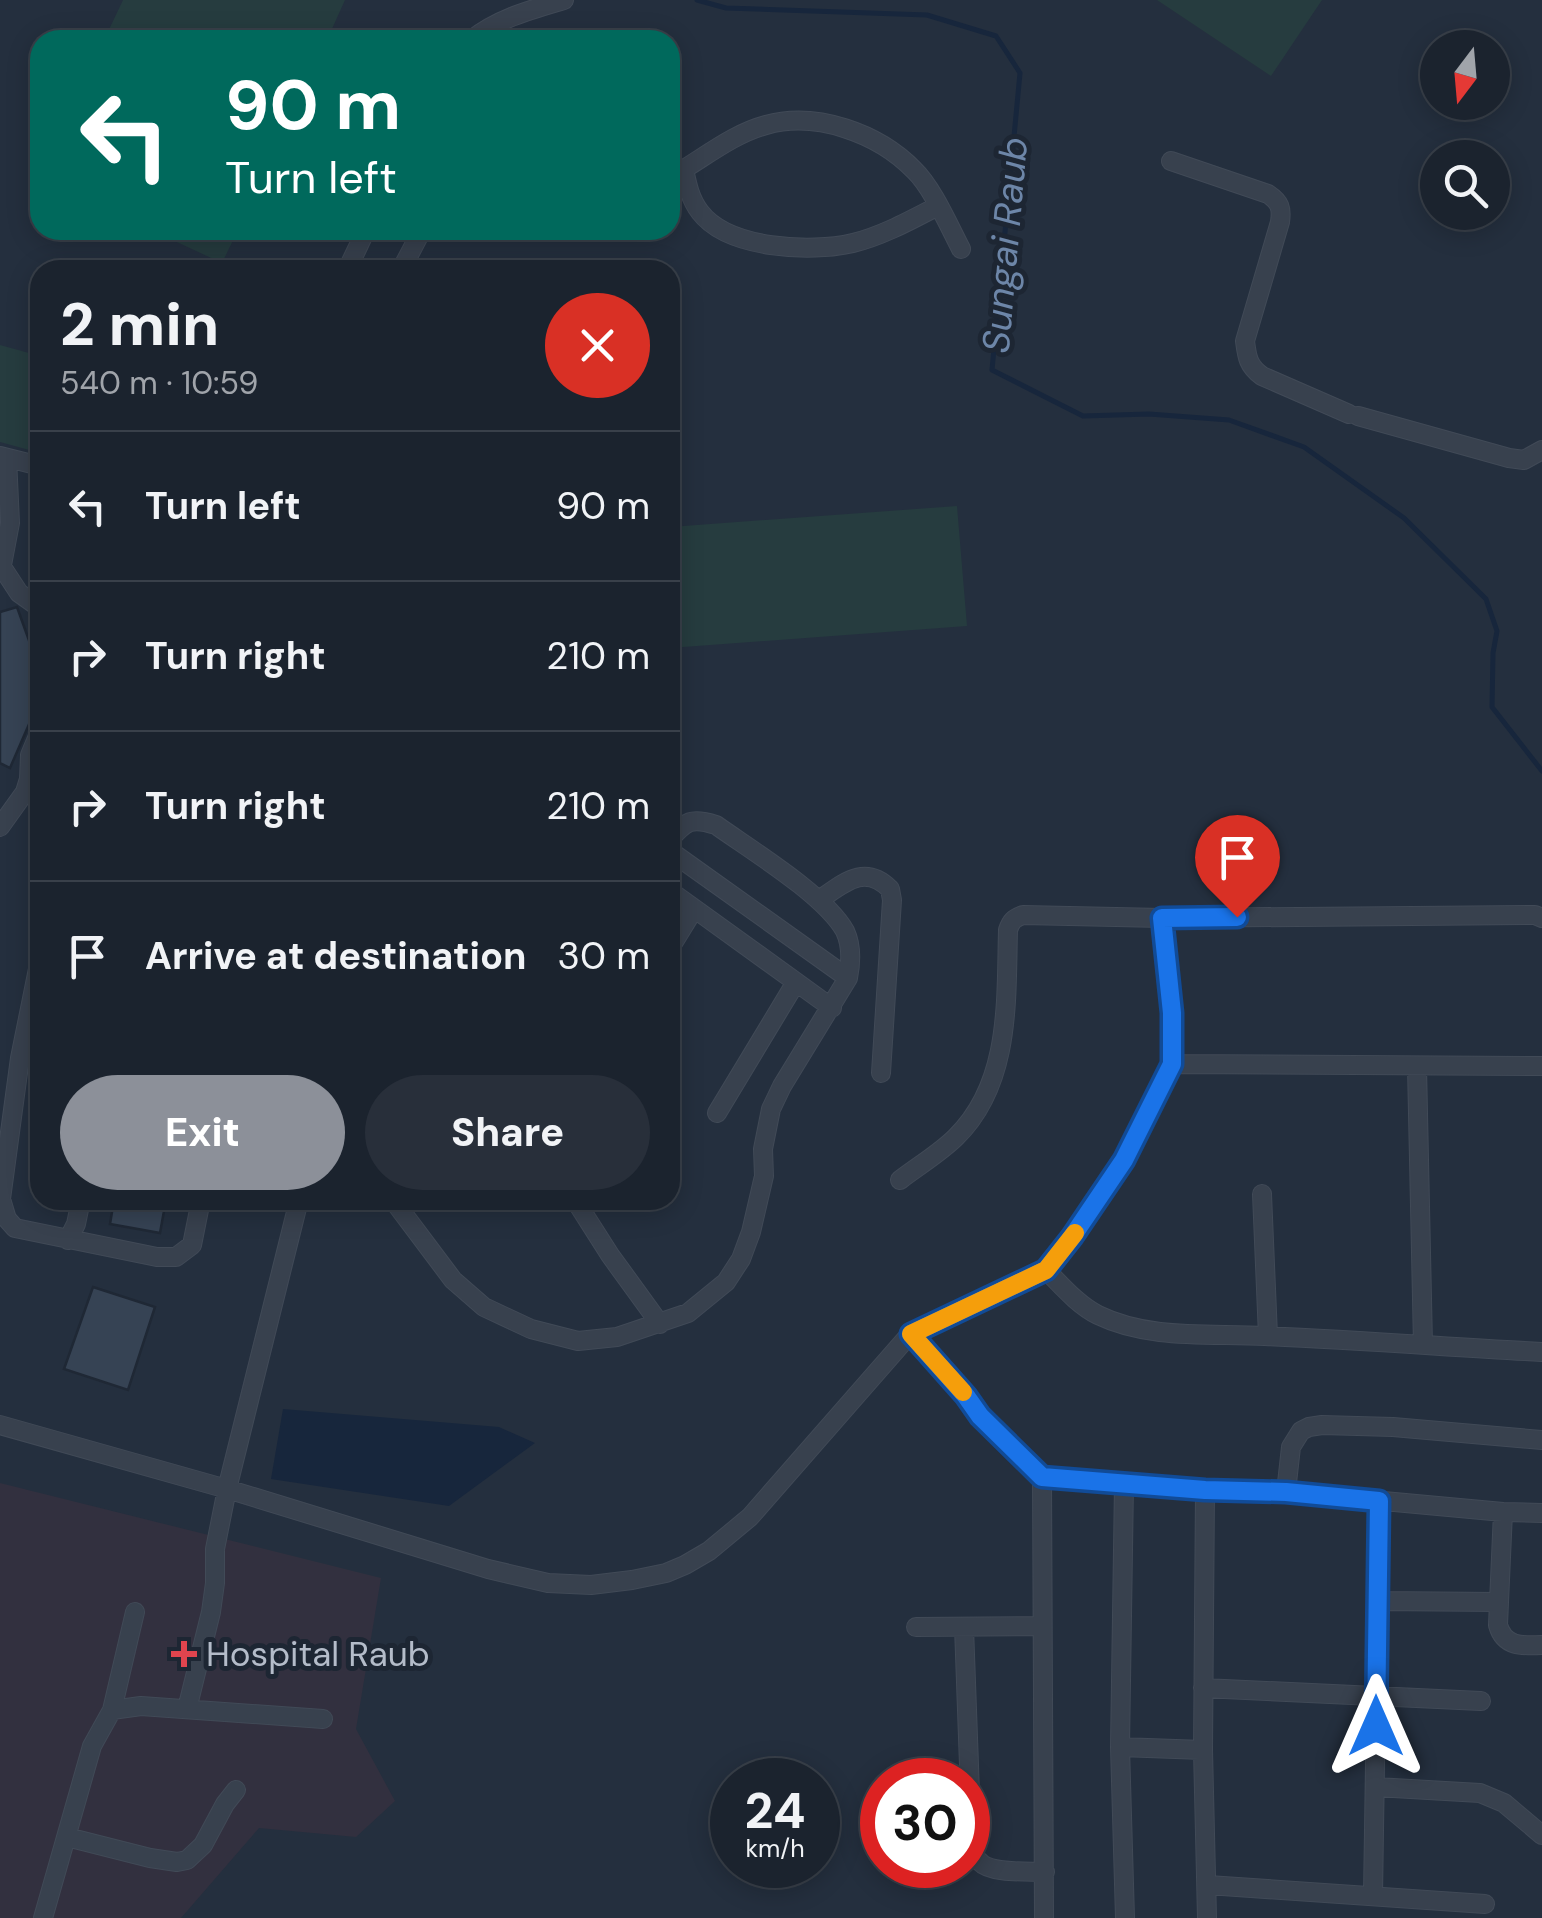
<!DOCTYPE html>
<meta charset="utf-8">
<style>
body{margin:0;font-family:"DM Sans",sans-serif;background:#282f3a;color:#f1f3f6;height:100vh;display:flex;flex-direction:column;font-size:38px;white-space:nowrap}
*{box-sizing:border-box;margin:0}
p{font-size:32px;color:#a0a4aa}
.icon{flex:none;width:55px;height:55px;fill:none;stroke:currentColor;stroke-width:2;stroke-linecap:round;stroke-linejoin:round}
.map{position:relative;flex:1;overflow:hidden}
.sheet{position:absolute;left:30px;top:260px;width:650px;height:950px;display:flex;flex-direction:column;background:#1b232e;border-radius:30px;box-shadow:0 5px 25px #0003,0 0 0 2px #39404a}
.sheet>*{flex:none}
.banner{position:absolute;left:30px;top:30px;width:650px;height:210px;border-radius:30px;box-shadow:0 5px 25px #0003,0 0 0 2px #39404a;background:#00695c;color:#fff;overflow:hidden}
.needle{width:65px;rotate:196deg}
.fabs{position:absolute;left:1420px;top:30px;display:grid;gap:20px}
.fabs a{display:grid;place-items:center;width:90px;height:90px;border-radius:50%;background:#1b232e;box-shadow:0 5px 25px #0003,0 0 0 2px #39404a;font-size:50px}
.speed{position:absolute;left:710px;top:1758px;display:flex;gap:20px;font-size:50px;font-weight:700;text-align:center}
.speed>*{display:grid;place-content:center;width:130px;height:130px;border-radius:50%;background:#1b232e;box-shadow:0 5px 25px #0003,0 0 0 2px #39404a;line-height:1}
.speed small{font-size:25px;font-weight:400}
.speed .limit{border:15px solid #d22;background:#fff;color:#111}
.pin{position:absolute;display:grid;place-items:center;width:85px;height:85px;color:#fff;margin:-102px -42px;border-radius:50% 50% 50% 0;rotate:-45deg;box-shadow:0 0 10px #0007}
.pin .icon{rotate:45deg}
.me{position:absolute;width:110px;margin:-55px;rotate:0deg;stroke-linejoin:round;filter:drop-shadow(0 0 8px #0008)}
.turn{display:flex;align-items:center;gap:35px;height:210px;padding:0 30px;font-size:45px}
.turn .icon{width:130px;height:130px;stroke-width:2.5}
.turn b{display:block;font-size:70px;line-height:85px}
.round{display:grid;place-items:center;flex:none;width:105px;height:105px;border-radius:52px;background:#282f3a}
.overview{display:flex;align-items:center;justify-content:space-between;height:170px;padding:0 30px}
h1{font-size:60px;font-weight:800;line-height:75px}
.action{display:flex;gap:20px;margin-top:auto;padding:20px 30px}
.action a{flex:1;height:115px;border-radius:60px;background:#8c9099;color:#fff;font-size:40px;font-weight:800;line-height:115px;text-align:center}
.action a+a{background:#282f3a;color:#f1f3f6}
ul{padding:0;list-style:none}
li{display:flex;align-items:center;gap:30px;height:150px;padding:0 30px;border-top:2px solid #39404a}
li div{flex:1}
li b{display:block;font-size:38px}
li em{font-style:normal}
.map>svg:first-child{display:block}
.medical{fill:#32303f}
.green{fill:#263c3f}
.water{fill:#17263c}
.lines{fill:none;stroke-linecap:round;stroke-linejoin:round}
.stream{stroke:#17263c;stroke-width:5}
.building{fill:#364354;stroke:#1f2835;stroke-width:2.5}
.minor-casing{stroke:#414a57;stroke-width:20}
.minor{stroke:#38414e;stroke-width:18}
.route-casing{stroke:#114b97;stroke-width:25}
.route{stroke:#1a73e8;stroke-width:18}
.slow{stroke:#f59e0b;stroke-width:18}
.health-dot{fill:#e0444e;stroke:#1d2633;stroke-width:4}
.labels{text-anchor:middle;stroke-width:10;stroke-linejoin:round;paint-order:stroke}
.poi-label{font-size:35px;fill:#b4bcc9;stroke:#1d2633;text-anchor:start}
.water-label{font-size:38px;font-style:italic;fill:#6d86a8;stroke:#1d2633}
</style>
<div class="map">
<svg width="1542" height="1918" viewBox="0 0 1542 1918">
<rect width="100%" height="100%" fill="#242f3e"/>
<path class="medical" d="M 0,1483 L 381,1578 L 356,1729 L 395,1801 L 356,1837 L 259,1828 L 181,1918 L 0,1918 Z"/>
<path class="green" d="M 123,0 L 345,0 L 327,40 L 104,40 Z
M 1157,0 L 1322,0 L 1271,76 Z
M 151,230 L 238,230 L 222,263 Z
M 0,345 L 40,356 L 40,453 L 0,442 Z
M 957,506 L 967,626 L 670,648 L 670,527 Z"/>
<path class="water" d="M 283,1409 L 499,1427 L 535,1443 L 449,1506 L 271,1479 Z"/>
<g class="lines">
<path class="stream" d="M 697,0 L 726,8 L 927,15 L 996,36 L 1020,73 L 992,370 L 1083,416 L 1149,414 L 1229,420 L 1304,447 L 1404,518 L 1486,599 L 1497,631 L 1493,653 L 1492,707 L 1542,771"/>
</g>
<path class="building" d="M 17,607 L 40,671 L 40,699 L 10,768 L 0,763 L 0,612 Z
M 114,1200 L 166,1200 L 160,1233 L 110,1224 Z
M 93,1287 L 155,1307 L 128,1390 L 64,1369 Z"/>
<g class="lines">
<g class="minor-casing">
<path id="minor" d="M 471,40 C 499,18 530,10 564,0
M 1171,161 L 1268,194 C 1280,202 1282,208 1280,222 L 1245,341 C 1247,357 1248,366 1262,376 L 1349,414
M 684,169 C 710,153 736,133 766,125 C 816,111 878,133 914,170 C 932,187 949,226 961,249
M 684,169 C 687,184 690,199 700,212 C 728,249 811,253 853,243 C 882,236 911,220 938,206
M 347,270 L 366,230
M 401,270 L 422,230
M 1358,416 L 1509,458 L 1524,460 L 1542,450
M 0,456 L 40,466
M 0,564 L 19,593 L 40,608
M 2,565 L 10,523 L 7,458
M 0,827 L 25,792 L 29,779 L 30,755 L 40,731
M 670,851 L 848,978
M 670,891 L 832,1008
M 819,900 C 843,884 864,863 890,889 L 892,900 L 881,1073
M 670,948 L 694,909
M 40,959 L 20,1058 L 1,1199 L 7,1219 L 15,1228 L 157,1257 L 176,1257 L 192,1245 L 201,1200
M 1172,1064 L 1542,1066
M 1417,1067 L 1423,1345
M 717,1113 L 796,982
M 900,1180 C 918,1166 940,1153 956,1137 C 1011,1083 1006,1001 1008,930 C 1011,921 1014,918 1023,915 L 1162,918 L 1535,915 L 1542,918
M 1262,1194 L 1268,1336
M 393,1200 L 453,1280 L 484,1307 L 531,1329 L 578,1341 L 617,1337 L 688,1313 L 726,1282 L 741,1259 L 751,1232 L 764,1176 L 763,1149 L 771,1109 L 782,1086 L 848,978 C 851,963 852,946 845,931 C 825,895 751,850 716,825 C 691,817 686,821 670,839
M 575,1200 L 610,1255 L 660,1324
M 68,1240 L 76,1224 L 81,1200
M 1046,1270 C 1062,1286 1078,1305 1098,1315 C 1149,1340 1211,1333 1265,1336 C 1358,1340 1450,1347 1542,1352
M 911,1333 L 966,1396 L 980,1416 L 1042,1477 L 1205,1490 L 1286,1492 L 1503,1512 L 1542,1513
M 0,1425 L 227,1489 L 488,1569 L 548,1583 L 591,1585 L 632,1580 L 666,1573 L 685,1565 L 709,1551 L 750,1517 L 911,1333 L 1046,1270 L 1073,1237 L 1124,1160 L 1172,1064 L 1172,1013 L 1162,918
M 1042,1477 L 1044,1918
M 1124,1484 L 1120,1747 L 1125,1918
M 1205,1490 L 1203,1750 L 1207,1918
M 1286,1492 L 1291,1447 L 1301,1431 L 1309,1427 L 1322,1425 L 1393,1427 L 1542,1440
M 1503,1512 L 1498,1625 C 1504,1647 1522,1646 1542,1645
M 1377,1601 L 1498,1602
M 916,1627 L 1041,1626
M 964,1627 L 972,1848 C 974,1852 976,1859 980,1862 C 991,1874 1029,1871 1045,1872
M 1203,1688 L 1481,1701
M 187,1709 L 211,1612 L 215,1583 L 215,1549 L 227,1489 L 299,1200
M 112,1710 L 135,1612
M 1120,1747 L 1203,1750
M 1376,1787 L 1480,1793 L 1504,1803 L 1542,1835
M 67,1837 L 150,1858 L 177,1862 L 187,1860 L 203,1845 L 225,1804 L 236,1790
M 1208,1885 L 1485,1904
M 1373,1896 L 1379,1501
M 43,1918 L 92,1746 L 112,1710 L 141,1706 L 323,1719"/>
</g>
<use href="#minor" class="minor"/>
</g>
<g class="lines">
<g class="route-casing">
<path id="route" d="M 1237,917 L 1162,918 L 1172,1013 L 1172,1064 L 1124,1160 L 1072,1237 L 1046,1270 L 911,1334 L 966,1396 L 980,1416 L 1042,1477 L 1205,1490 L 1286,1492 L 1379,1501 L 1376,1726"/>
</g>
<use href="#route" class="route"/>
<path class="slow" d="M 963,1392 L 911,1334 L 1046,1270 L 1075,1233"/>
</g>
<path class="health-dot" d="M179 1639h10v10h10v10h-10v10h-10v-10h-10v-10h10z"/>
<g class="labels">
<g class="poi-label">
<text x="206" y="1666">Hospital Raub</text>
</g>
<g class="water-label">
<text transform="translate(1005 245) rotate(-85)" y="13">Sungai Raub</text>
</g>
</g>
</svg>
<div class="fabs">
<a><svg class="needle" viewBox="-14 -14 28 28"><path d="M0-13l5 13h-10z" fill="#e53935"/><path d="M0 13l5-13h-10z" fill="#a0a4aa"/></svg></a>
<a><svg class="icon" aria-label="search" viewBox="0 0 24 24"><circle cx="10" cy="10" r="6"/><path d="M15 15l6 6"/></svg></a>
</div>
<div class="speed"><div>24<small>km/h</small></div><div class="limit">30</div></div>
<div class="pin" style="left:1237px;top:917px;background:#d93025"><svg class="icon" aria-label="arrive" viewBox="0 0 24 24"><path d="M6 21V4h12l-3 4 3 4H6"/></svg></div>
<svg class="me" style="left:1376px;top:1726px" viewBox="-20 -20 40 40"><path d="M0-17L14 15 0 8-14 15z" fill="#1a73e8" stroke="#fff" stroke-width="4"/></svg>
<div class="banner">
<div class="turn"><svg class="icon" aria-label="left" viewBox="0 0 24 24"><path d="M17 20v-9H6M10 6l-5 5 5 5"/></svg><div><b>90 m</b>Turn left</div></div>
</div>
<section class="sheet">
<div class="overview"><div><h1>2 min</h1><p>540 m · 10:59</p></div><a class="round" style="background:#d93025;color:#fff"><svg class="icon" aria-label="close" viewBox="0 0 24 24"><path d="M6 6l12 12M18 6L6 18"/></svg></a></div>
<ul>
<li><svg class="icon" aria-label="left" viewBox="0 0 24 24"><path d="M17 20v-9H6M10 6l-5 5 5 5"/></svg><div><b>Turn left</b></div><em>90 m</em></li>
<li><svg class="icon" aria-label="right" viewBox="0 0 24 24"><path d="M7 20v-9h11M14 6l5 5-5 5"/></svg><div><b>Turn right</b></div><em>210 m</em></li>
<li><svg class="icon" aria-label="right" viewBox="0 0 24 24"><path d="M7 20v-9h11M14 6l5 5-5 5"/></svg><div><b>Turn right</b></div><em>210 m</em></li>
<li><svg class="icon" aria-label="arrive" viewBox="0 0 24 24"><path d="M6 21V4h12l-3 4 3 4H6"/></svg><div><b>Arrive at destination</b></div><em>30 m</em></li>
</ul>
<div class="action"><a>Exit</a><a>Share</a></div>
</section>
</div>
